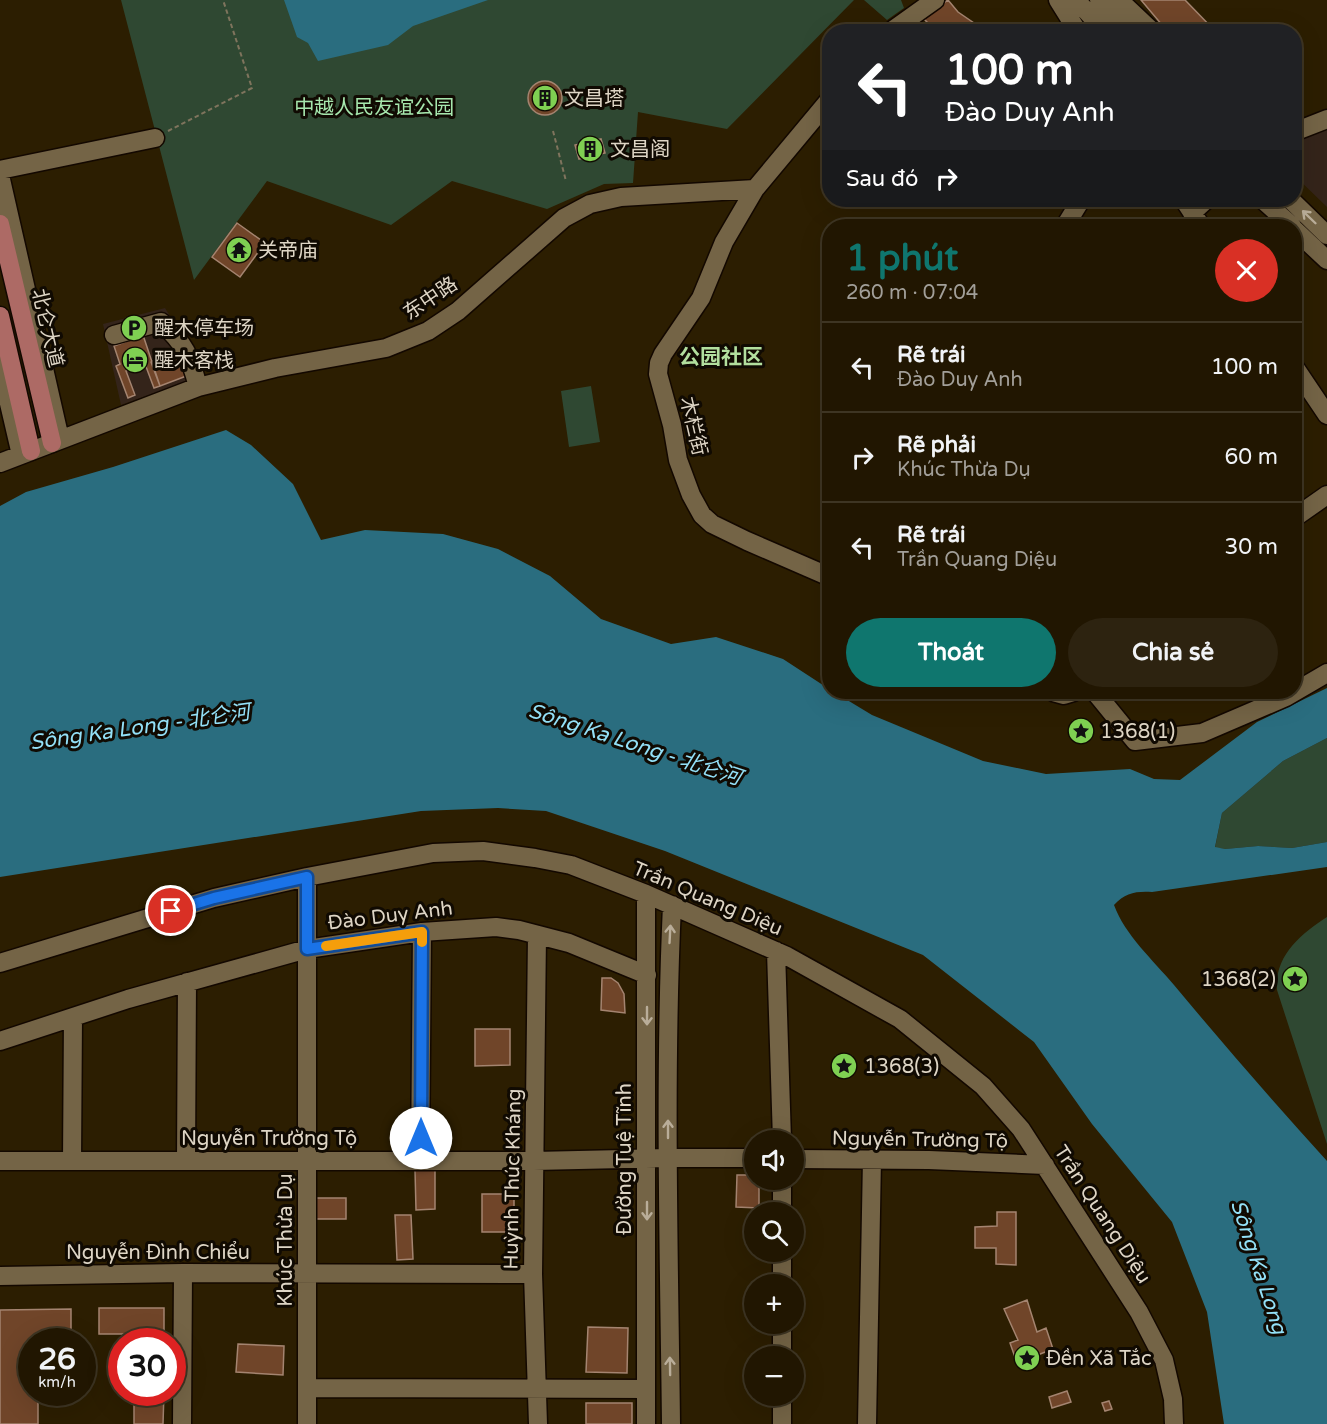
<!DOCTYPE html>
<html lang="vi">
<meta charset="utf-8">
<style>
body{margin:0;font-family:"Varela Round","Noto Sans SC",sans-serif;background:#2d2310;color:#f1f3f6;height:100vh;display:flex;flex-direction:column;font-size:22px;white-space:nowrap}
*{box-sizing:border-box;margin:0}
p{font-size:20px;color:#a29f99}
.icon{flex:none;width:33px;height:33px;fill:none;stroke:currentColor;stroke-width:2;stroke-linecap:round;stroke-linejoin:round}
.map{position:relative;flex:1;overflow:hidden}
.drawer{position:absolute;left:822px;top:219px;width:480px;height:480px;display:flex;flex-direction:column;background:#211601;border-radius:24px;box-shadow:0 6px 24px #0002,0 0 0 2px #3e3523}
.drawer>*{flex:none}
.banner{position:absolute;left:822px;top:24px;width:480px;height:183px;border-radius:24px;box-shadow:0 6px 24px #0002,0 0 0 2px #3e3523;background:#202124;color:#fff;overflow:hidden}
.controls{position:absolute;left:744px;top:1130px;display:grid;gap:12px}
.controls a{display:grid;place-items:center;width:60px;height:60px;border-radius:50%;background:#211601;box-shadow:0 6px 24px #0002,0 0 0 2px #3e3523;font-size:30px}
.speed{position:absolute;left:18px;top:1328px;display:flex;gap:12px;font-size:30px;font-weight:700;text-align:center}
.speed>*{display:grid;place-content:center;width:78px;height:78px;border-radius:50%;background:#211601;box-shadow:0 6px 24px #0002,0 0 0 2px #3e3523;line-height:1}
.speed small{font-size:15px;font-weight:400}
.speed .limit{border:9px solid #d22;background:#fff;color:#111}
.pin{position:absolute;display:grid;place-items:center;width:51px;height:51px;color:#fff;margin:-26px;border:3px solid #fff;border-radius:50%;box-shadow:0 2px 6px #0007}
.me{position:absolute;width:66px;margin:-33px;rotate:0deg;stroke-linejoin:round;filter:drop-shadow(0 0 4px #0008)}
.turn{display:flex;align-items:center;gap:21px;height:126px;padding:0 24px;font-size:27px}
.turn .icon{width:78px;height:78px;stroke-width:2.5}
.turn b{display:block;font-size:42px;line-height:51px}
.then{display:flex;align-items:center;height:57px;padding:0 24px;background:#0003;gap:12px;font-size:22px}
.round{display:grid;place-items:center;flex:none;width:63px;height:63px;border-radius:32px;background:#2d2310}
.summary{display:flex;align-items:center;justify-content:space-between;height:102px;padding:0 24px}
h1{font-size:36px;font-weight:700;line-height:45px;color:#0f766e}
.action{display:flex;gap:12px;margin-top:auto;padding:12px 24px}
.action a{flex:1;height:69px;border-radius:36px;background:#0f766e;color:#fff;font-size:24px;font-weight:700;line-height:69px;text-align:center}
.action a+a{background:#2d2310;color:#f1f3f6}
ul{padding:0;list-style:none}
li{display:flex;align-items:center;gap:18px;height:90px;padding:0 24px;border-top:2px solid #3e3523}
li div{flex:1}
li b{display:block;font-size:22px}
li em{font-style:normal}
.map>svg:first-child{display:block}
.commercial{fill:#34241a}
.green{fill:#2f4832}
.water{fill:#2a6d7f}
.building{fill:#704529;stroke:#a48470;stroke-width:1.5}
.lines{fill:none;stroke-linecap:round;stroke-linejoin:round}
.minor-casing{stroke:#130800;stroke-width:21}
.major-casing{stroke:#130800;stroke-width:21}
.path{stroke:#7f745d;stroke-width:2;stroke-dasharray:4.5 3;stroke-linecap:butt}
.minor{stroke:#746446;stroke-width:18}
.major{stroke:#ad6a65;stroke-width:18}
.oneway{stroke:#b9ad99}
.route-casing{stroke:#114b97;stroke-width:15}
.route{stroke:#1a73e8;stroke-width:10}
.slow{stroke:#f59e0b;stroke-width:10}
.labels{text-anchor:middle;stroke-width:6;stroke-linejoin:round;paint-order:stroke}
.poi-label{font-size:20px;fill:#ded5c5;stroke:#100a02;text-anchor:start}
.park-label{font-size:20px;fill:#a6e7ad;stroke:#100a02}
.street-label{font-size:20px;fill:#ded5c5;stroke:#100a02}
.neighbourhood-label{font-size:21px;font-weight:bold;fill:#b2df9e;stroke:#100a02}
.water-label{font-size:21px;font-style:italic;fill:#93e0f7;stroke:#100a02}
</style>
<div class="map">
<svg width="1327" height="1424" viewBox="0 0 1327 1424">
<rect width="100%" height="100%" fill="#2c1e01"/>
<path class="commercial" d="M 1327,125 L 1327,207 L 1295,176 L 1294,137 Z
M 165,308 L 189,347 L 198,377 L 121,405 L 103,324 Z"/>
<path class="green" d="M 121,0 L 854,0 L 727,129 L 638,112 L 633,183 L 604,184 L 547,209 L 452,181 L 391,225 L 267,181 L 194,280 Z
M 864,0 L 901,0 L 904,8 L 887,20 Z
M 591,386 L 600,442 L 569,447 L 561,391 Z
M 1327,738 L 1327,842 L 1292,848 L 1258,846 L 1225,849 L 1215,848 L 1222,813 L 1283,761 Z
M 1327,917 L 1327,1144 L 1277,990 C 1274,956 1301,934 1327,917 Z"/>
<path class="water" d="M 284,0 L 488,0 L 413,26 L 388,45 L 318,61 L 308,43 L 297,37 Z
M 226,430 L 251,445 L 293,484 L 321,540 L 365,530 L 443,534 L 498,549 L 550,576 L 601,619 L 671,644 L 716,637 L 783,659 L 829,689 L 830,692 L 834,692 L 872,715 L 983,761 L 1046,774 L 1130,769 L 1154,779 L 1180,780 L 1257,722 L 1327,688 L 1327,738 L 1283,761 L 1222,813 L 1215,847 L 1225,849 L 1258,846 L 1292,848 L 1327,842 L 1327,867 L 1152,892 C 1136,891 1125,893 1114,905 C 1125,935 1153,960 1174,985 C 1224,1045 1275,1104 1327,1161 L 1327,1424 L 1224,1424 L 1207,1312 L 1172,1222 L 1092,1124 L 1034,1042 L 923,955 L 665,851 L 546,811 L 498,808 L 421,811 L 0,877 L 0,506 L 26,492 L 113,467 Z"/>
<path class="building" d="M 948,0 L 958,12 L 980,27 L 993,32 L 937,32 L 922,17 Z
M 1141,0 L 1185,0 L 1216,32 L 1168,32 Z
M528 98a17 17 0 1 1 34 0a17 17 0 1 1-34 0Z
M 601,139 L 605,153 L 579,159 L 575,145 Z
M 237,223 L 265,243 L 240,277 L 212,257 Z
M 143,335 L 160,386 L 154,388 L 145,364 L 126,371 L 135,395 L 128,398 L 116,366 L 120,364 L 114,346 Z
M 178,346 L 189,375 L 160,386 L 151,362 L 160,358 L 158,354 Z
M 602,978 L 611,978 L 618,983 L 624,994 L 625,1013 L 601,1010 Z
M 475,1029 L 510,1029 L 510,1065 L 475,1066 Z
M 415,1170 L 435,1170 L 435,1209 L 416,1210 Z
M 737,1175 L 754,1175 L 754,1179 L 759,1179 L 759,1208 L 736,1207 Z
M 482,1194 L 514,1194 L 514,1232 L 482,1232 Z
M 313,1198 L 346,1198 L 346,1219 L 314,1219 Z
M 997,1212 L 1016,1212 L 1016,1265 L 996,1264 L 996,1248 L 975,1248 L 975,1227 L 997,1226 Z
M 395,1215 L 411,1215 L 413,1259 L 397,1260 Z
M 1027,1300 L 1037,1332 L 1046,1328 L 1053,1349 L 1017,1363 L 1010,1343 L 1018,1340 L 1004,1309 Z
M 99,1308 L 164,1308 L 164,1341 L 134,1341 L 134,1334 L 99,1334 Z
M 71,1309 L 71,1336 L 37,1337 L 37,1341 L 32,1341 L 32,1392 L 38,1392 L 38,1424 L 0,1424 L 0,1310 Z
M 588,1327 L 628,1328 L 627,1373 L 586,1372 Z
M 238,1344 L 284,1346 L 283,1375 L 236,1372 Z
M 1067,1391 L 1071,1402 L 1052,1408 L 1049,1397 Z
M 134,1392 L 164,1392 L 163,1424 L 134,1424 Z
M 1109,1401 L 1112,1409 L 1105,1411 L 1102,1403 Z
M 586,1403 L 632,1403 L 632,1424 L 586,1424 Z"/>
<g class="lines">
<g class="minor-casing">
<path id="minor" d="M 1058,0 L 1078,32
M 1076,0 L 1106,32
M 1099,0 L 1129,32
M 1119,0 L 1153,32
M 890,32 L 935,0
M 830,99 L 755,189 L 724,242 L 701,298 L 663,354 L 659,363 L 658,374 L 672,425 L 678,460 L 691,495 L 702,515 L 712,524 L 747,541 L 830,577
M 1294,132 L 1327,119
M 0,170 L 155,138
M 0,175 L 60,439
M 1184,200 L 1201,226
M 1263,200 L 1292,226
M 1291,200 L 1327,235
M 1192,213 L 1206,200
M 1065,226 L 1081,200
M 1294,229 L 1327,260
M 114,335 L 161,322 C 185,344 190,356 198,387
M 0,365 L 21,455
M 1294,366 L 1327,415
M 0,463 L 198,387 L 275,368 L 386,348 L 428,331 L 458,311 L 564,218 L 590,204 L 621,197 L 755,189
M 1294,518 L 1327,495
M 1053,692 L 1064,695 L 1074,692
M 1095,692 L 1135,741 L 1202,733 L 1286,697 L 1327,673
M 537,935 L 533,1274 L 538,1424
M 776,951 L 782,1140
M 0,963 L 214,898 L 307,877 L 433,853 L 483,851 L 535,858 L 571,865 L 646,894 L 787,956 L 900,1019 L 983,1086 L 1021,1129 L 1139,1312 L 1164,1360 L 1173,1399 L 1174,1424
M 0,1041 L 128,999 L 307,949 L 422,932 L 496,927 L 519,930 L 569,943 L 647,975
M 794,1159 L 929,1160 L 1045,1165
M 0,1161 L 534,1161 L 668,1158 L 754,1158
M 72,1161 L 73,1017
M 186,1161 L 187,982
M 420,1161 L 422,932
M 782,1212 L 782,1179
M 0,1276 L 183,1273 L 533,1274
M 782,1284 L 782,1251
M 782,1356 L 782,1323
M 307,1388 L 646,1389
M 182,1424 L 183,1273
M 307,1424 L 307,877
M 646,1424 L 646,894
M 671,1424 C 669,1251 664,1078 672,905
M 782,1424 L 782,1395
M 867,1424 L 872,1159"/>
</g>
<g class="major-casing">
<path id="major" d="M 0,224 L 52,443
M 0,316 L 31,451"/>
</g>
<path class="path" d="M 168,131 L 252,88 L 223,0
M 553,131 L 566,181"/>
<use href="#minor" class="minor"/>
<use href="#major" class="major"/>
</g>
<defs><path id="oneway-shaft" d="M-6 0H5M1.5-3L5.5 0L1.5 3" fill="none" stroke-width="1.6" stroke-linecap="round" stroke-linejoin="round" transform="scale(1.5)"/></defs>
<g class="oneway">
<use href="#oneway-shaft" transform="translate(1309 217) rotate(-136)"/>
<use href="#oneway-shaft" transform="translate(670 934) rotate(-87)"/>
<use href="#oneway-shaft" transform="translate(647 1016) rotate(90)"/>
<use href="#oneway-shaft" transform="translate(668 1129) rotate(-90)"/>
<use href="#oneway-shaft" transform="translate(647 1211) rotate(90)"/>
<use href="#oneway-shaft" transform="translate(670 1366) rotate(-91)"/>
</g>
<g class="lines">
<g class="route-casing">
<path id="route" d="M 171,911 L 214,898 L 307,877 L 307,949 L 422,932 L 421,1138"/>
</g>
<use href="#route" class="route"/>
<path class="slow" d="M 326,946 L 422,932 L 422,942"/>
</g>
<defs>
<g id="building-disc" transform="scale(1.35)"><circle r="9.5" fill="#7fd052" stroke="#100a02"/><path d="M-4-6H4V6H1V3H-1V6H-4ZM-2.5-4.3h1.7v1.8h-1.7ZM.8-4.3h1.7v1.8H.8ZM-2.5-1h1.7V.8h-1.7ZM.8-1h1.7V.8H.8Z" fill="#111"/></g>
<g id="temple-disc" transform="scale(1.35)"><circle r="9.5" fill="#7fd052" stroke="#100a02"/><path d="M0-6L5-2H3V0L6.5 2.5H4V6H1.5V3h-3V6H-4V2.5H-6.5L-3 0V-2H-5Z" fill="#111"/></g>
<g id="parking-disc" transform="scale(1.35)"><circle r="9.5" fill="#7fd052" stroke="#100a02"/><path d="M-3.5-5.5H1a3.5 3.5 0 0 1 0 7H-1V5.5H-3.5ZM-1-3.4V-.6H.8a1.4 1.4 0 0 0 0-2.8Z" fill="#111"/></g>
<g id="hotel-disc" transform="scale(1.35)"><circle r="9.5" fill="#7fd052" stroke="#100a02"/><path d="M-6-4.5h1.5V1H6V5H4.5V3h-9V5H-6ZM-4 0a1.8 1.8 0 1 1 3.6 0ZM.5 0V-2.5h3Q6-2.5 6 0Z" fill="#111"/></g>
<g id="sight-disc" transform="scale(1.35)"><circle r="9.5" fill="#7fd052" stroke="#100a02"/><path d="M0-6L1.8-2.2L6-1.7L2.9 1.2L3.7 5.4L0 3.3L-3.7 5.4L-2.9 1.2L-6-1.7L-1.8-2.2Z" fill="#111"/></g>
</defs>
<g fill-rule="evenodd">
<use href="#building-disc" x="545" y="98"/>
<use href="#building-disc" x="590" y="149"/>
<use href="#temple-disc" x="239" y="250"/>
<use href="#parking-disc" x="134" y="328"/>
<use href="#hotel-disc" x="135" y="360"/>
<use href="#sight-disc" x="1081" y="731"/>
<use href="#sight-disc" x="1295" y="979"/>
<use href="#sight-disc" x="844" y="1066"/>
<use href="#sight-disc" x="1027" y="1358"/>
</g>
<g class="labels">
<g class="poi-label">
<text x="564" y="105">文昌塔</text>
<text x="610" y="156">文昌阁</text>
<text x="258" y="257">关帝庙</text>
<text x="154" y="335">醒木停车场</text>
<text x="154" y="367">醒木客栈</text>
<text x="1100" y="738">1368(1)</text>
<text x="1276" y="986" text-anchor="end">1368(2)</text>
<text x="864" y="1073">1368(3)</text>
<text x="1046" y="1365">Đền Xã Tắc</text>
</g>
<g class="park-label">
<text x="374" y="114">中越人民友谊公园</text>
</g>
<g class="street-label">
<text transform="translate(430 298) rotate(-34)" y="7">东中路</text>
<text transform="translate(48 328) rotate(77)" y="7">北仑大道</text>
<text transform="translate(694 426) rotate(77)" y="7">木栏街</text>
<text transform="translate(708 898) rotate(23)" y="7">Trần Quang Diệu</text>
<text transform="translate(390 915) rotate(-7)" y="7">Đào Duy Anh</text>
<text x="269" y="1145">Nguyễn Trường Tộ</text>
<text transform="translate(920 1139) rotate(1)" y="7">Nguyễn Trường Tộ</text>
<text transform="translate(624 1159) rotate(-90)" y="7">Đường Tuệ Tĩnh</text>
<text transform="translate(512 1179) rotate(-89)" y="7">Huỳnh Thúc Kháng</text>
<text transform="translate(1103 1214) rotate(57)" y="7">Trần Quang Diệu</text>
<text transform="translate(285 1240) rotate(-90)" y="7">Khúc Thừa Dụ</text>
<text x="158" y="1259">Nguyễn Đình Chiểu</text>
</g>
<g class="neighbourhood-label">
<text x="721" y="364">公园社区</text>
</g>
<g class="water-label">
<text transform="translate(140 727) rotate(-8)" y="7">Sông Ka Long - 北仑河</text>
<text transform="translate(635 744) rotate(18)" y="7">Sông Ka Long - 北仑河</text>
<text transform="translate(1259 1267) rotate(72)" y="7">Sông Ka Long</text>
</g>
</g>
</svg>
<div class="controls">
<a><svg class="icon" aria-label="sound" viewBox="0 0 24 24"><path d="M4 9h4l5-4v14l-5-4H4zM17 9q2 3 0 6"/></svg></a>
<a><svg class="icon" aria-label="search" viewBox="0 0 24 24"><circle cx="10" cy="10" r="6"/><path d="M15 15l6 6"/></svg></a>
<a>+</a>
<a>−</a>
</div>
<div class="speed"><div>26<small>km/h</small></div><div class="limit">30</div></div>
<div class="pin" style="left:171px;top:911px;background:#d93025"><svg class="icon" aria-label="arrive" viewBox="0 0 24 24"><path d="M6 21V4h12l-3 4 3 4H6"/></svg></div>
<svg class="me" style="left:421px;top:1138px" viewBox="-20 -20 40 40"><circle r="19" fill="#fff"/><path d="M0-13L10 11 0 6-10 11z" fill="#1a73e8"/></svg>
<div class="banner">
<div class="turn"><svg class="icon" aria-label="left" viewBox="0 0 24 24"><path d="M17 20v-9H6M10 6l-5 5 5 5"/></svg><div><b>100 m</b>Đào Duy Anh</div></div>
<div class="then">Sau đó<svg class="icon" aria-label="right" viewBox="0 0 24 24"><path d="M7 20v-9h11M14 6l5 5-5 5"/></svg></div>
</div>
<section class="drawer">
<div class="summary"><div><h1>1 phút</h1><p>260 m · 07:04</p></div><a class="round" style="background:#d93025;color:#fff"><svg class="icon" aria-label="close" viewBox="0 0 24 24"><path d="M6 6l12 12M18 6L6 18"/></svg></a></div>
<ul>
<li><svg class="icon" aria-label="left" viewBox="0 0 24 24"><path d="M17 20v-9H6M10 6l-5 5 5 5"/></svg><div><b>Rẽ trái</b><p>Đào Duy Anh</p></div><em>100 m</em></li>
<li><svg class="icon" aria-label="right" viewBox="0 0 24 24"><path d="M7 20v-9h11M14 6l5 5-5 5"/></svg><div><b>Rẽ phải</b><p>Khúc Thừa Dụ</p></div><em>60 m</em></li>
<li><svg class="icon" aria-label="left" viewBox="0 0 24 24"><path d="M17 20v-9H6M10 6l-5 5 5 5"/></svg><div><b>Rẽ trái</b><p>Trần Quang Diệu</p></div><em>30 m</em></li>
</ul>
<div class="action"><a>Thoát</a><a>Chia sẻ</a></div>
</section>
</div>
